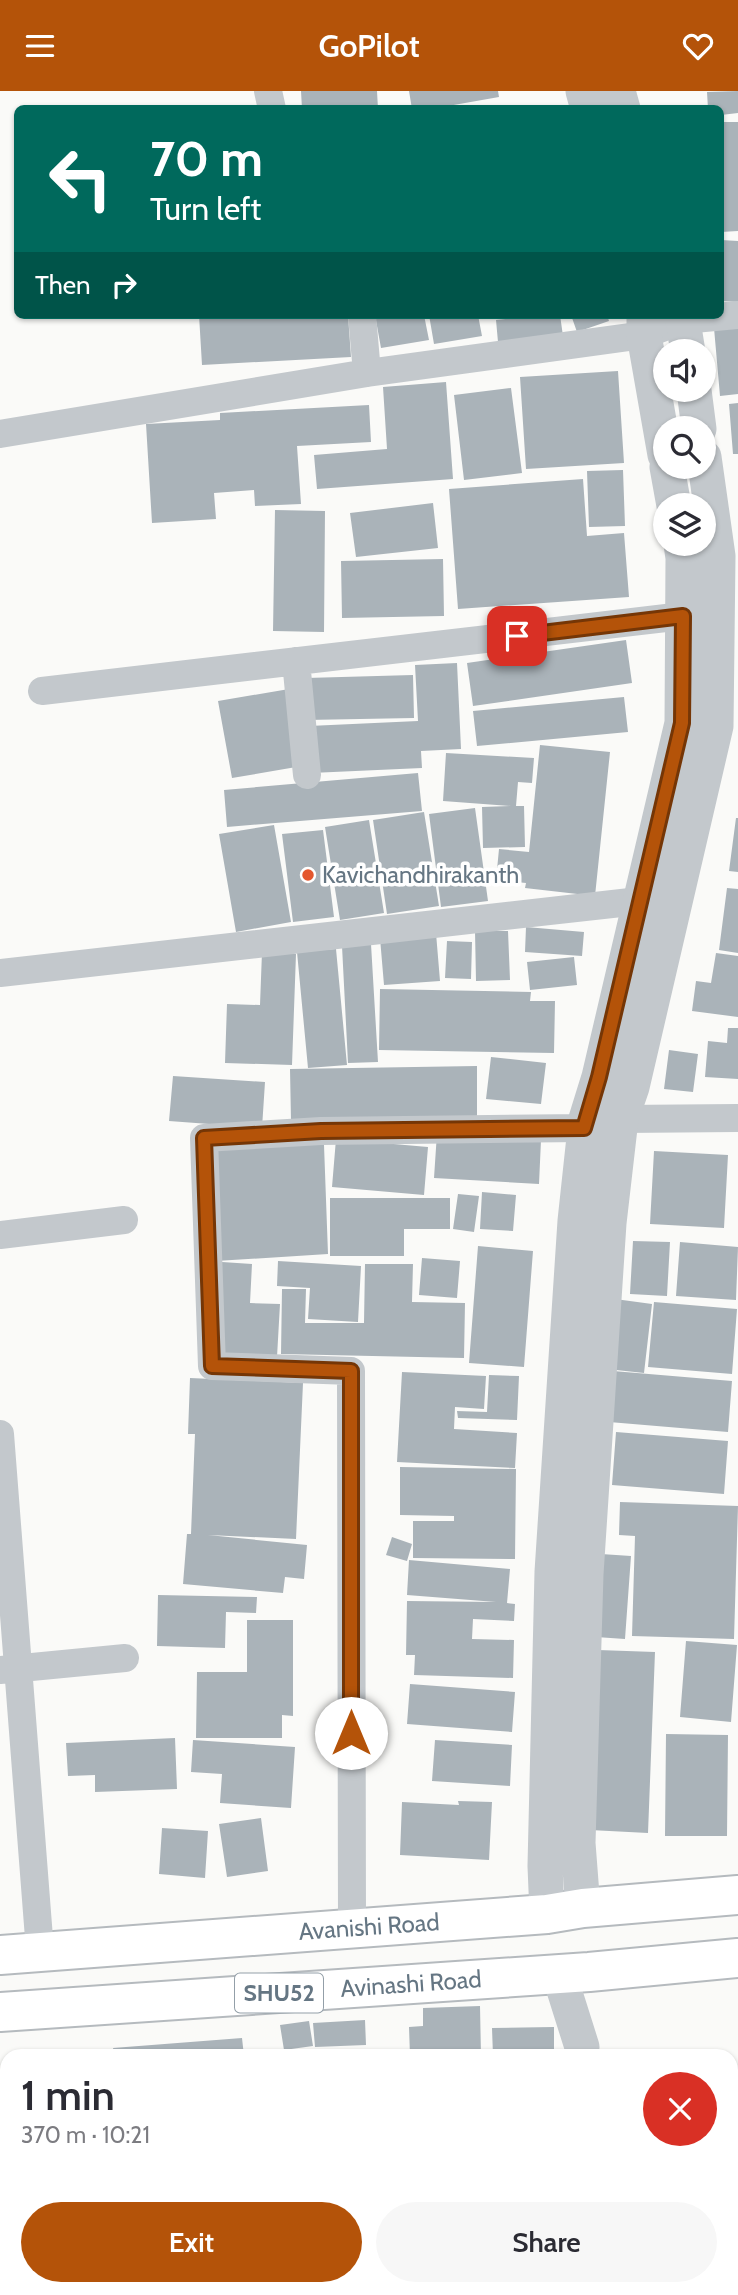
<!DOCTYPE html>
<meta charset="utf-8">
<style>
body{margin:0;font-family:Cabin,sans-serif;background:#f7f7f7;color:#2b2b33;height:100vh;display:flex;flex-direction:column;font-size:26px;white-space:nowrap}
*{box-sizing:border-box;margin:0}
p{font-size:23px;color:#7c7c81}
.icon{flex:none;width:38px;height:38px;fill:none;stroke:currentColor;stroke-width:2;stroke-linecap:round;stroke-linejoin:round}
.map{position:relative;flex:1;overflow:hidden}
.panel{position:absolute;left:0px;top:1958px;width:738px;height:247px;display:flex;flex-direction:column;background:#fff;border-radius:21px 21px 0 0;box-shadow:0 2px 5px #0004}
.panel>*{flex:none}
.guide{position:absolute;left:14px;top:14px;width:710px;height:214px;border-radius:10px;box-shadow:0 2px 5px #0004;background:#00695c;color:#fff;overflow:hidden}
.fabs{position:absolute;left:653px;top:248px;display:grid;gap:14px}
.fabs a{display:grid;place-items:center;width:63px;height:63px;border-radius:50%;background:#fff;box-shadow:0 2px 5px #0004;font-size:35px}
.pin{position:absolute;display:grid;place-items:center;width:60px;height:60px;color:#fff;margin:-30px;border-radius:14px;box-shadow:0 4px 10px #0006}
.me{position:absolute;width:77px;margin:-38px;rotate:0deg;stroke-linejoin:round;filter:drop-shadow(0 0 5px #0008)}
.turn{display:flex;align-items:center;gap:24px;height:147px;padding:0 21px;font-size:32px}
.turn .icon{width:91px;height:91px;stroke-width:2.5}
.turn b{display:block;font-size:49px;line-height:60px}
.then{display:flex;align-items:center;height:66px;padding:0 21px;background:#0003;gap:14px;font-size:26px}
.round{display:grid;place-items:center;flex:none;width:74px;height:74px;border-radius:37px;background:#f7f7f7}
.head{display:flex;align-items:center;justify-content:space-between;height:119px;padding:0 21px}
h1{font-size:42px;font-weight:600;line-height:52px}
.cta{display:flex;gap:14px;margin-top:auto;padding:14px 21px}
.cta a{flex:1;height:80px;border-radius:42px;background:#b45309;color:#fff;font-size:28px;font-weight:600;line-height:80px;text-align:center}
.cta a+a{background:#f7f7f7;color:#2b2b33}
header{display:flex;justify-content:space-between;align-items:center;height:91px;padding:0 21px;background:#b45309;color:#fff;font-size:32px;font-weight:600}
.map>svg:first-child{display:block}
.building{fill:#aab3b9}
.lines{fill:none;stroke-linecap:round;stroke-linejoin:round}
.primary-casing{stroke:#b5babe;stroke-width:42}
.minor{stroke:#c3c8cc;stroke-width:28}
.tertiary{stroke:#c3c8cc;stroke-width:35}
.primary{stroke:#fff;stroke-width:38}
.route-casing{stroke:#753606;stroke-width:18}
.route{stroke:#b45309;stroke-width:12}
.poi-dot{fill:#e4572e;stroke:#fff;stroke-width:2.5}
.labels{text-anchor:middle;stroke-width:7;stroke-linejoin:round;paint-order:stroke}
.shield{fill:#fff;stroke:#939fa8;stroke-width:2}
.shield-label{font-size:23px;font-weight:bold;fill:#657683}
.poi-label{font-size:24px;fill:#657683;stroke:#fff;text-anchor:start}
.street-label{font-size:24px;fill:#657683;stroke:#fff}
</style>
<header><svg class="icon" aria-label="menu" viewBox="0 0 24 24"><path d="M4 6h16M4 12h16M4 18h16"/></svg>GoPilot<svg class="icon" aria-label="heart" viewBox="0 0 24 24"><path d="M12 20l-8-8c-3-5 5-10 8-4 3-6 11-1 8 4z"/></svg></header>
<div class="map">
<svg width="738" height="2204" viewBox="0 0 738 2204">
<rect width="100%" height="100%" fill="#fafaf8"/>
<path class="building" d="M 301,0 L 377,0 L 378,18 L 302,18 Z
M 409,0 L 498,0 L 499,6 L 431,18 L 412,18 Z
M 738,0 L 738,22 L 721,24 L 721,18 L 708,18 L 707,1 Z
M 721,31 L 738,31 L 738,140 L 721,141 Z
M 721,149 L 738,150 L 738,211 L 721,210 Z
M 199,224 L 348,224 L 351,266 L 202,274 Z
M 375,224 L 424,224 L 429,249 L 381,257 Z
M 429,224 L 478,224 L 482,245 L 434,253 Z
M 543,224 L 560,224 L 563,245 L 498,251 L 496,229 Z
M 571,224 L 607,224 L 609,230 L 577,241 Z
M 738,235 L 738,303 L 720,305 L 714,237 Z
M 618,280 L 624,372 L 526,378 L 520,286 Z
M 446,291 L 453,388 L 317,398 L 314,364 L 387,358 L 383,296 Z
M 511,297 L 522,382 L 464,389 L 454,304 Z
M 738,312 L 738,363 L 733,363 L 729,313 Z
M 369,314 L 371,351 L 297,355 L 301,413 L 255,415 L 254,399 L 214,402 L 216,428 L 152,432 L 146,333 L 220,329 L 220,322 Z
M 623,379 L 625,435 L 589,436 L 587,380 Z
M 583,388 L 587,445 L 624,442 L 629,506 L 458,518 L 449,398 Z
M 433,412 L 438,457 L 356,466 L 350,422 Z
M 275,419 L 325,420 L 324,541 L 273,540 Z
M 443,468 L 444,525 L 342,527 L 341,470 Z
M 626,549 L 632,592 L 473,615 L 467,572 Z
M 457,572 L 461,658 L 421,660 L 422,677 L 311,682 L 309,635 L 418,630 L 415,574 Z
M 413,584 L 414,627 L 306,629 L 306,587 Z
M 289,598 L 302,675 L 232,687 L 218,610 Z
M 624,606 L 628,641 L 477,655 L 473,620 Z
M 540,654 L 610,661 L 595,805 L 525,797 L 526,792 L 496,789 L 499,758 L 529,761 Z
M 446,662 L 534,667 L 532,692 L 518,691 L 516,715 L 524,715 L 525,756 L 483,757 L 482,716 L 511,715 L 443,710 Z
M 418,682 L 422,720 L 227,736 L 224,699 Z
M 475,717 L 488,810 L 441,816 L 429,723 Z
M 424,721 L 439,815 L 387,823 L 373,729 Z
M 736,727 L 738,727 L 738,781 L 729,780 Z
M 369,729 L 384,822 L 340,829 L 325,736 Z
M 274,734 L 291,831 L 236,841 L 219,743 Z
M 323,739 L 334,826 L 293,831 L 282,743 Z
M 727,797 L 738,798 L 738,862 L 719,859 Z
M 526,836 L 584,841 L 582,865 L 525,861 Z
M 475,840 L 508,840 L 510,889 L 476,890 Z
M 436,842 L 440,890 L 384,894 L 380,847 Z
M 447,850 L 472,851 L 471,888 L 445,887 Z
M 371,853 L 378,971 L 348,972 L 342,855 Z
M 336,858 L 347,974 L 308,977 L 297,861 Z
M 262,861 L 296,863 L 292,974 L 225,972 L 227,913 L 260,914 Z
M 716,862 L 738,865 L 738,926 L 692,920 L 696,890 L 711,892 Z
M 574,866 L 577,894 L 530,899 L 527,871 Z
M 380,898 L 531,901 L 530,910 L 555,910 L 554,962 L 379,959 Z
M 728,937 L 738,937 L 738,988 L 705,986 L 708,950 L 727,952 Z
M 669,959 L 698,963 L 693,1001 L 664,998 Z
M 491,966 L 546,972 L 541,1013 L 486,1008 Z
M 477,975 L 477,1030 L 291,1030 L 290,978 Z
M 173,985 L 265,991 L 262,1037 L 169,1030 Z
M 437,1042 L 541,1049 L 539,1093 L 434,1087 Z
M 336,1048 L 428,1056 L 424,1104 L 332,1096 Z
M 212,1053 L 324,1054 L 328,1163 L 216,1170 Z
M 654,1060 L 728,1064 L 724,1137 L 650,1133 Z
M 482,1101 L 516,1104 L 513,1140 L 480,1138 Z
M 458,1103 L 479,1105 L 474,1141 L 453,1138 Z
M 330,1107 L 450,1107 L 450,1138 L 404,1138 L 404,1165 L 330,1165 Z
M 633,1150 L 670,1151 L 667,1205 L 630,1203 Z
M 680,1151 L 738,1156 L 736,1209 L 676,1205 Z
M 478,1155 L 533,1160 L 524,1276 L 469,1272 Z
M 422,1167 L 460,1170 L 457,1207 L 419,1204 Z
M 278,1170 L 361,1175 L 358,1231 L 308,1228 L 310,1197 L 277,1195 Z
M 222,1171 L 252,1173 L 250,1212 L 280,1213 L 277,1266 L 217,1262 Z
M 365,1173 L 413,1173 L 412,1211 L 465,1212 L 464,1267 L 281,1263 L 282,1198 L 306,1198 L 305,1232 L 364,1232 Z
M 615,1208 L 652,1213 L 644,1282 L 607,1278 Z
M 654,1211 L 737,1218 L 732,1283 L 648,1276 Z
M 613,1280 L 732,1290 L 728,1341 L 609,1331 Z
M 402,1281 L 486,1285 L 484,1318 L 455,1316 L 454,1338 L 517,1342 L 515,1377 L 397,1371 Z
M 489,1284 L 519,1285 L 517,1329 L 458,1327 L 457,1320 L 487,1321 Z
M 190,1287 L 303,1292 L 296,1448 L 208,1444 L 307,1454 L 304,1488 L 285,1486 L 283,1502 L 183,1493 L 187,1443 L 191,1443 L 195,1343 L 188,1343 Z
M 616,1341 L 728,1350 L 724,1403 L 612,1394 Z
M 400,1376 L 516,1378 L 515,1468 L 413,1467 L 413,1430 L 454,1430 L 454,1425 L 400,1424 Z
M 620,1411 L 738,1415 L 734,1548 L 632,1545 L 635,1445 L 619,1444 Z
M 392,1446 L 412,1453 L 407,1470 L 386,1464 Z
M 601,1463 L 631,1465 L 625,1548 L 596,1546 Z
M 409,1469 L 510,1478 L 507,1512 L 515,1513 L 514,1530 L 473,1528 L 472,1548 L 514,1549 L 513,1587 L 414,1584 L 415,1564 L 406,1564 L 407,1510 L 496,1511 L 407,1504 Z
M 158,1504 L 257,1506 L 256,1522 L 226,1521 L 225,1557 L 157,1555 Z
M 247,1529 L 293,1529 L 293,1625 L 282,1624 L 282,1647 L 196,1647 L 197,1581 L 247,1581 Z
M 686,1550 L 737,1554 L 731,1631 L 680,1626 Z
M 598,1559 L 655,1561 L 648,1742 L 590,1739 Z
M 410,1593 L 515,1601 L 512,1641 L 407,1633 Z
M 666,1643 L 728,1644 L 727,1745 L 665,1745 Z
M 175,1647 L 177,1698 L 95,1701 L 95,1684 L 68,1685 L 66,1652 Z
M 193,1649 L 295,1656 L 291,1717 L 220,1712 L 222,1683 L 191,1681 Z
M 435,1649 L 512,1654 L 510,1695 L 432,1690 Z
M 458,1710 L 492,1711 L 489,1769 L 400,1764 L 402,1711 L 459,1714 Z
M 261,1727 L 268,1780 L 227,1786 L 219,1733 Z
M 162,1737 L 208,1740 L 205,1787 L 159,1783 Z
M 480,1915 L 481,1965 L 410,1965 L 409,1936 L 423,1935 L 423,1917 Z
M 365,1929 L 366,1954 L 315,1956 L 313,1932 Z
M 309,1930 L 313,1955 L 284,1959 L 280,1934 Z
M 554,1936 L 554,1965 L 493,1965 L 492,1937 Z
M 242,1947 L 244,1965 L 115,1965 L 113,1957 Z
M 732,1995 L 738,1995 L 738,2180 L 732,2180 Z
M 41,2198 L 119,2198 L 120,2204 L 41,2204 Z
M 280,2198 L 396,2198 L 396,2204 L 280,2204 Z
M 473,2198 L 525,2198 L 524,2204 L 472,2200 Z
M 568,2199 L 568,2204 L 538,2204 L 538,2200 Z"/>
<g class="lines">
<g class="primary-casing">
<path id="primary" d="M 0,1864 L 547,1823 L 583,1817 L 738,1804
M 0,1921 L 589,1881 L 738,1867"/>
</g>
<path class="minor" d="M 268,0 L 272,18
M 362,224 L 367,282
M 0,343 L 367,282 L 644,244 L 683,229 L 738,224
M 296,570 L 307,684
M 42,600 L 683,525
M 0,882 L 639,810
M 0,1144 L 124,1129
M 0,1343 L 40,1860
M 0,1579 L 125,1567
M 352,1837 L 351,1280 L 212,1275 L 204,1047 L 321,1040 L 584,1037 L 621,1028 L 738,1027
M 403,2198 L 404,2204
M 596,2198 L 596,2204"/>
<path class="tertiary" d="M 583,0 L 588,18
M 618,0 L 623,18
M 644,224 L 644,244 L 665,364
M 682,224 L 688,261
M 694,299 L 699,338
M 667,376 L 674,415
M 583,1817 L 578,1752 L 586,1483 L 609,1132 L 621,1028 L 632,996 L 716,635 L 718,465 L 704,366
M 547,1823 L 545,1775 L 552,1481 L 575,1130 L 586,1028 L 599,986 L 682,632 L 683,467 L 681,453
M 559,1883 L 582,1956"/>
<use href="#primary" class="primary"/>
</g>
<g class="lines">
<g class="route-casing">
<path id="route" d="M 351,1642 L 351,1280 L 212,1275 L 204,1047 L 321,1040 L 584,1037 L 599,986 L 682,632 L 683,525 L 517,545"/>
</g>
<use href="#route" class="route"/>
</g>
<circle class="poi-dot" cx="308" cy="784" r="7"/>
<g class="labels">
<rect class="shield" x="235" y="1882.5" width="88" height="39" rx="5"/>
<g class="shield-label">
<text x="279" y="1910">SHU52</text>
</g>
<g class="poi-label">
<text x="322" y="792">Kavichandhirakanth</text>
</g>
<g class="street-label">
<text transform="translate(369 1836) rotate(-4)" y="8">Avanishi Road</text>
<text transform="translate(411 1893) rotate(-4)" y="8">Avinashi Road</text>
</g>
</g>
</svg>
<div class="fabs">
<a><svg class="icon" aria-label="sound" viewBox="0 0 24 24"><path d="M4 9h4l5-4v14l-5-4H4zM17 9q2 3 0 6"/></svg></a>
<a><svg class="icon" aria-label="search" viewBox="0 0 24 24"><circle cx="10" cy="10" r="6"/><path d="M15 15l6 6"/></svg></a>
<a><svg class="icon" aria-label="layers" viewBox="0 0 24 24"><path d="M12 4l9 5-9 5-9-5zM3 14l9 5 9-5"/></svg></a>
</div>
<div class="pin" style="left:517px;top:545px;background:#d93025"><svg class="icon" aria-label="arrive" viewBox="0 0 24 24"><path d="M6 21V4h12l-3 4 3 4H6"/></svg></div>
<svg class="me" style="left:351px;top:1642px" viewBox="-20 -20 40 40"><circle r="19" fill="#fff"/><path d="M0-13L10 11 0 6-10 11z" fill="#b45309"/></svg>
<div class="guide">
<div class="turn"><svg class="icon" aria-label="left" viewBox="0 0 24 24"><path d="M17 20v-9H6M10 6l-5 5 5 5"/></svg><div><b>70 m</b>Turn left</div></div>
<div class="then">Then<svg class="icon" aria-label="right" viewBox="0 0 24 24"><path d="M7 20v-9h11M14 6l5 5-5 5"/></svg></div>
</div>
<section class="panel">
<div class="head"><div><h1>1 min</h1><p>370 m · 10:21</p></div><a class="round" style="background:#d93025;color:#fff"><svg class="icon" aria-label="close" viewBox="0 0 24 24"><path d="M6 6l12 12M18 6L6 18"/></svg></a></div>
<div class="cta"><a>Exit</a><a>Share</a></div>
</section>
</div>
